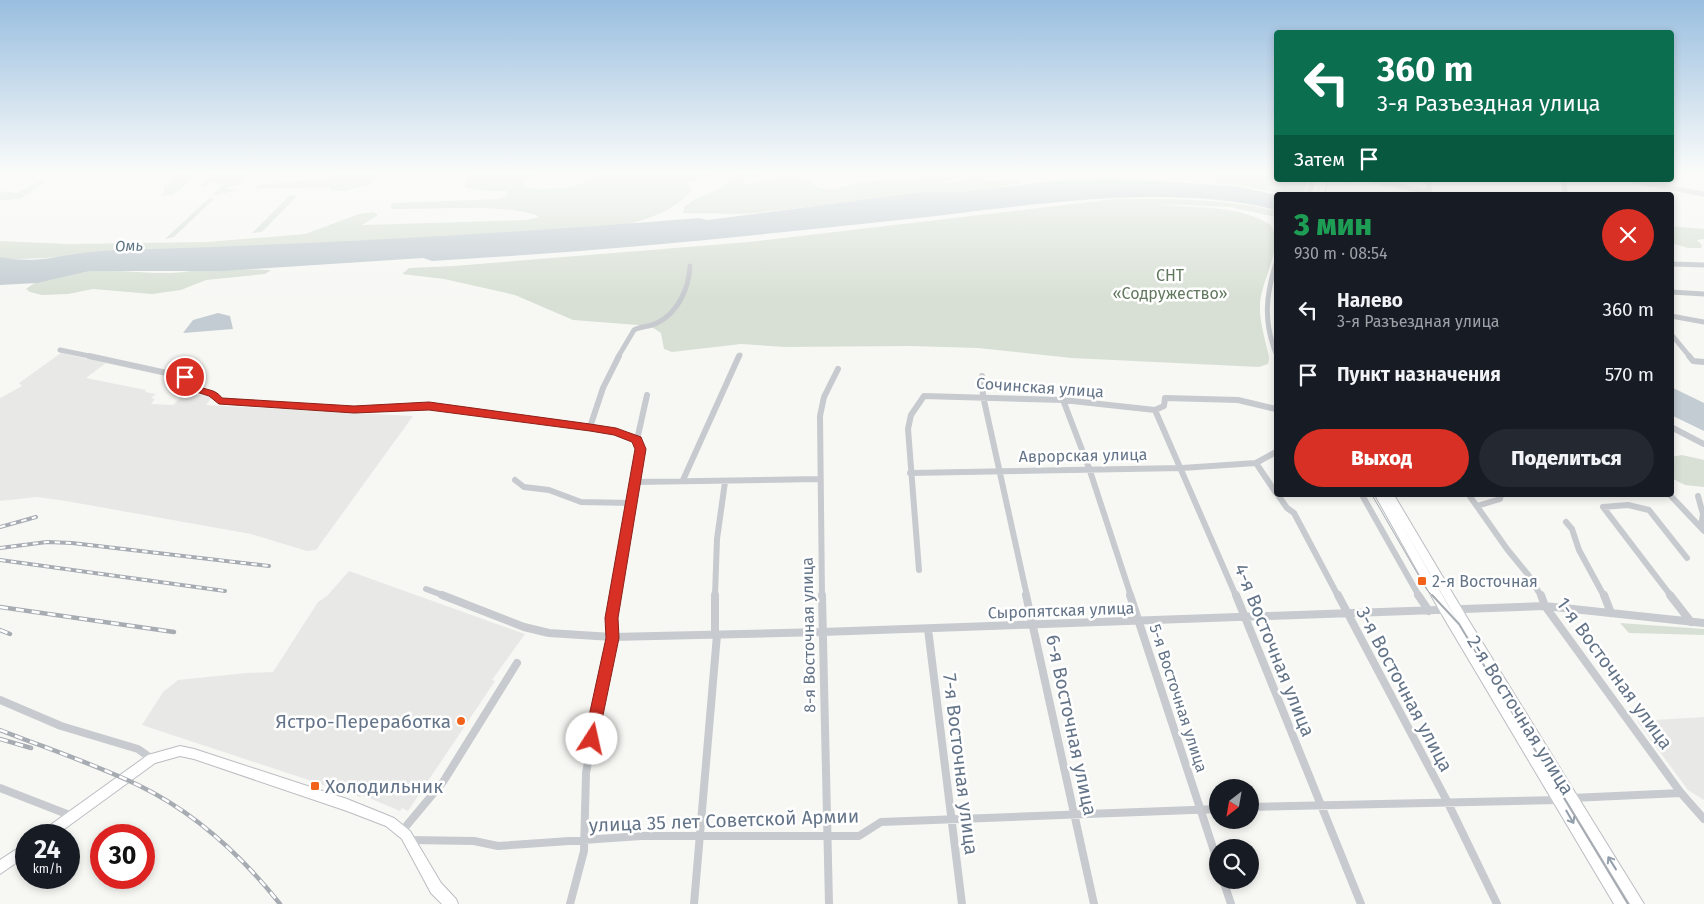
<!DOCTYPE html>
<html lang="ru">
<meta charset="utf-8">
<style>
body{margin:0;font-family:"Fira Sans",sans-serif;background:#242831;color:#f1f3f6;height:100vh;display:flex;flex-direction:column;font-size:19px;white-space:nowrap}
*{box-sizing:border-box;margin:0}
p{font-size:16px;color:#9ea1a6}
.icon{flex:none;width:28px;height:28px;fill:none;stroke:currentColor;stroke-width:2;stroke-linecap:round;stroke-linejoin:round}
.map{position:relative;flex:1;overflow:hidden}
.details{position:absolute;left:1274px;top:192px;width:400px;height:305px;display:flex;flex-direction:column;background:#171b24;border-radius:5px;box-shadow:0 2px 8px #0003}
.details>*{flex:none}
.guide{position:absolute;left:1274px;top:30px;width:400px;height:152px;border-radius:5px;box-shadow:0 2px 8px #0003;background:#0b6e4f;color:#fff;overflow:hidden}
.needle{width:32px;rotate:211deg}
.buttons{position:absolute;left:1209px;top:779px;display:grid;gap:10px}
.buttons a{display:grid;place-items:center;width:50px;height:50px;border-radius:50%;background:#171b24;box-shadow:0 2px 8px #0003;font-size:25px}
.speed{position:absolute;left:15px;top:824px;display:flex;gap:10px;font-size:25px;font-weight:700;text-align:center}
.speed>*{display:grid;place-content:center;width:65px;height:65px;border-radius:50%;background:#171b24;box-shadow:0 2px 8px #0003;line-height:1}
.speed small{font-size:12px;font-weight:400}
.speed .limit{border:8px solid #d22;background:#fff;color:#111}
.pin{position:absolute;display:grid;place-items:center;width:42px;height:42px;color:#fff;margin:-21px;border:2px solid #fff;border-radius:50%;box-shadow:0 1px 5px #0007}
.me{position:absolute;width:55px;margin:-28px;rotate:10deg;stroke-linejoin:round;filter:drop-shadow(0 0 4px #0008)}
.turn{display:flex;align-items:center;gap:18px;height:105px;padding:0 20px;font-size:22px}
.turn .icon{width:65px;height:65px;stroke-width:2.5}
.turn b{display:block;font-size:35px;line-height:42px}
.then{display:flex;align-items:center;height:48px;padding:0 20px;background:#0003;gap:10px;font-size:19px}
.round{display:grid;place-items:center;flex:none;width:52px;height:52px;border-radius:26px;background:#242831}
.summary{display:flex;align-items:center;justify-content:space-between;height:85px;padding:0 20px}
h1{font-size:30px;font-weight:800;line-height:38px;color:#1e9e55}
.button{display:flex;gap:10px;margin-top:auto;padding:10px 20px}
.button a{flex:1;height:58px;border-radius:30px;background:#d93025;color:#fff;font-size:20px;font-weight:800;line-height:58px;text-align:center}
.button a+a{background:#242831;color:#f1f3f6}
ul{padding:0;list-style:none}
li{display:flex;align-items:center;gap:15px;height:65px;padding:0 20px}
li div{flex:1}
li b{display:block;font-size:19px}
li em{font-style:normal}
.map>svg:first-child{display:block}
.built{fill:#e8e9e7}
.green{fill:#d8e0d5}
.water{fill:#c3ccd2}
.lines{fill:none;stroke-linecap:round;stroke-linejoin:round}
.major-casing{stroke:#babdc2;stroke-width:2}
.minor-far2{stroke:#c7cace;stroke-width:5}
.minor-far1{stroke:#c7cace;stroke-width:6}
.minor{stroke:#c7cace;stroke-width:8}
.major{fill:#fff;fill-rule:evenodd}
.tram-far1{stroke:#a7acb3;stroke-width:1}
.tram{stroke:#a7acb3;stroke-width:2}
.rail-far1-casing{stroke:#a7acb3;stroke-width:4}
.rail-casing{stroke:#a7acb3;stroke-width:4.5}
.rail-far1{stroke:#fff;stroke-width:2;stroke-dasharray:5.5;stroke-linecap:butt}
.rail{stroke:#fff;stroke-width:2.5;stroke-dasharray:8;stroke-linecap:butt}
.oneway{stroke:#929eac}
.route{fill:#d93025;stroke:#8d1f18}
.poi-dot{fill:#f2621a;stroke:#fff;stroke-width:2}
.labels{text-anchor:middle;stroke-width:5;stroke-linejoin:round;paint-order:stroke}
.far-water-label{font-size:15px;font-style:italic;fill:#5f7784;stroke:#fff}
.park-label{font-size:16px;fill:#62795f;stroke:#fff}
.street-label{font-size:16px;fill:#647488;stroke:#fff}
.poi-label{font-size:16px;fill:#647488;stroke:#fff;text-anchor:start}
.near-street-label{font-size:19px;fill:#647488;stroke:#fff}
.near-poi-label{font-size:19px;fill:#647488;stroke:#fff;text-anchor:end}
</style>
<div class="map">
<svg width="1704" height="904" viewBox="0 0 1704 904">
<rect width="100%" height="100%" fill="#f7f8f4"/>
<path class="built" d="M 61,353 L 106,363 L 86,378 L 146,390 L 145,392 L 156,394 L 151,398 L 155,399 L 151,404 L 173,405 L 184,394 L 213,396 L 206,405 L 413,416 L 316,550 L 307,551 L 251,534 L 66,501 L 37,497 L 0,501 L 0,398 L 22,386 L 19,383 Z
M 349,571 L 525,634 L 492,680 L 495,681 L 408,811 L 402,808 L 400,811 L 362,795 L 360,797 L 142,725 L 163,692 L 178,680 L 247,673 L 273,672 L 318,602 L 327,596 Z
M 1704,717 L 1704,800 L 1688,790 L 1637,721 Z"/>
<path class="green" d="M 183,172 L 200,172 L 173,195 L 160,196 L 164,193 L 164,187 Z
M 215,172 L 255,172 L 245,177 L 241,184 L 226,188 L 237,190 L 235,191 L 215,195 L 213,194 L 222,185 L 212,182 L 206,187 L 201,185 Z
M 341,172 L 382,172 L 370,184 L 345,191 L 332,190 L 329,187 L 253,188 L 262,184 L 329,179 Z
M 473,172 L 538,172 L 523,184 L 524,187 L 542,189 L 569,187 L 584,183 L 606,172 L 711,172 L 712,174 L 687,183 L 691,189 C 676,216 618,228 589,232 L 0,260 L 0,241 L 70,244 L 206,242 L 270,237 L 305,234 L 359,214 L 374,212 L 378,215 L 362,225 L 526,220 L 539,217 C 518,203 424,210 393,209 L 390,206 L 393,203 L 499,199 L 507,195 L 507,191 L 486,191 L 465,187 L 467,177 Z
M 741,172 L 771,172 L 744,180 L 741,185 L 794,175 L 810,181 L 818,188 L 832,190 L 857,183 L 958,175 L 961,176 L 959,178 L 935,185 L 949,183 L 979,176 L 983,177 L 984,182 L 1015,180 L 1022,183 L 966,193 L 908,196 L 745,214 L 683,213 L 684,207 L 695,199 L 717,190 Z
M 1212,172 L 1276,172 L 1276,180 L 1307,180 L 1303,195 C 1275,195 1246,184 1217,184 Z
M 44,179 L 47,180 L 20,199 L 0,200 L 0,191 L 17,193 Z
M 290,195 L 297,196 L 262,232 L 252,233 Z
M 209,198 L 214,199 L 174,237 L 165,239 Z
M 1115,199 C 1169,199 1224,198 1276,211 L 1276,217 L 1230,207 L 1158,204 C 1195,209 1238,204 1271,225 C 1284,248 1261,280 1260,304 C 1259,322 1266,341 1269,358 L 1268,364 L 1259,367 L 1071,358 L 978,348 L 910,346 L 784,347 L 741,344 L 672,352 L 664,349 L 661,333 L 650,326 L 573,320 L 515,295 L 444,279 L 402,274 L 409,268 L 453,266 L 749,242 Z
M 1671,226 L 1704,229 L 1704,239 L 1697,240 L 1702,245 L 1701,248 L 1688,248 L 1671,243 Z
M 208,268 L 271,270 L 265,274 L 206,280 L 181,290 L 152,294 L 93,289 L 68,294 L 42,295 L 30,292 L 26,289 C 63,260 127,274 170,273 C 182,273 196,270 208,268 Z
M 1682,455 L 1704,460 L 1704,487 L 1685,485 L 1671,478 L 1671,457 Z
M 1620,623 L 1704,629 L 1704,635 L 1629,633 Z"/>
<path class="water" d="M 1114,178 L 1234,186 L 1278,195 L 1276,210 C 1162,181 1016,208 899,220 C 743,237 588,252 432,261 L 423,258 L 222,271 L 89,271 L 37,283 L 0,285 L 0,257 C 36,264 55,256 90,252 C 111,250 133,249 154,249 C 336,243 517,233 699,218 L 707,220 L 924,192 L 963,192 L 1069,179 Z
M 218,313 L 230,316 L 233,329 L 183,333 L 193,320 Z
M 1671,387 L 1704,403 L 1704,431 L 1671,415 Z"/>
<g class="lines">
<g class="major-casing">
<path id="major" d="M 1315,180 L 1327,180 L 1324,195 L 1318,195 L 1320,183 L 1317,195 L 1311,195 Z
M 1375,495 L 1394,495 L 1469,621 L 1644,904 L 1630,904 L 1461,627 L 1395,513 L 1449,607 L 1628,904 L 1614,904 L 1441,613 Z
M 180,746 L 194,749 L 347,799 L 394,818 L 410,831 L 441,883 L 456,899 L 458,904 L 442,904 L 431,893 L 402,839 L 386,826 L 347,811 L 194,759 L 180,756 L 155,763 L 56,835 L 40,835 L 42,831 L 148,755 Z
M 26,843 L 26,856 L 0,874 L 0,860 Z"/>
</g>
<path class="minor-far2" d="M 1369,180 L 1429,192
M 1429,180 L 1429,192 L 1433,195
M 1564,180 L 1565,195
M 1629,180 L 1704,194
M 1344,181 L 1346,180
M 1276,263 C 1266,294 1263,322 1276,353
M 1671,264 L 1704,265
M 1671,292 L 1704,294
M 1671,316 L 1704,322
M 1671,334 L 1690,357
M 60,350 L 94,357
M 618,357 L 634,330 C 641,326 650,327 657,323 C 678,313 689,288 690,266
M 739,357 L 740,355"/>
<path class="minor-far1" d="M 89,356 L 185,377 L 193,388 L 213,394 L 219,401 L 354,410 L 429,406 L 590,427 L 616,432 L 637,440
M 1689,356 L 1693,361 L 1704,362
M 982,376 L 983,396 L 1027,596
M 1063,400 L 1089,468 L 1131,596
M 1155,410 L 1236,596
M 590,427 L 603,388 L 619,356
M 1671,427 L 1704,444
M 1256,463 L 1276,493
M 910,473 L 1182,468 L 1256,463 L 1276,452
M 515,480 L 524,487 L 549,490 L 581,502 L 631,503
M 683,480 L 739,356
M 635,482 L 820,479
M 1278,495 L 1287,508 L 1294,513 L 1338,596
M 1362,495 L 1419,596
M 1469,495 L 1507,549 L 1529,576 L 1541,596
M 1670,495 L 1704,531
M 1698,496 L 1703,514 L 1701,527
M 1477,506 L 1500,499 L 1501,495
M 1603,507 L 1671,596
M 1603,507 L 1628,505 L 1649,510 L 1687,558
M 1566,522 L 1572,529 L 1579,550 L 1604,596
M 919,570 L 908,429 L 911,415 L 924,396 L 1063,400 L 1155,410 L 1164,406 L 1165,398 L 1238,400 L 1276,409
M 426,589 L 445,596
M 616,596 L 640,449 L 637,440 L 647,395
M 715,596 L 717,539 L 725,482
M 822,596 L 820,416 L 824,397 L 838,369"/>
<path class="minor" d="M 442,595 L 524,627 L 549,633 L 612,637 L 822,632 L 1545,606 L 1704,623
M 715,595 L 715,635
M 822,595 L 829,904
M 1026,595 L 1094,904
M 1130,595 L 1218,863
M 1236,595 L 1361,904
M 1338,595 L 1447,801 L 1497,904
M 1418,595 L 1429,611
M 1541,595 L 1545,606 L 1681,793 L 1704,819
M 1604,595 L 1611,613
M 1670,595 L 1691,622
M 928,629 L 962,904
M 0,700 L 61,726 L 138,749 L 152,759
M 0,788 L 72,816
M 1572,798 L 1681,793
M 1250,807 L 1559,800
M 402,831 L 443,782 L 517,663
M 409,840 L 474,841 L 498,846 L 641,836 L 859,836 L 881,822 L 1218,809
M 1223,880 L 1231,904
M 570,904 L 584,851 L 586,773 L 612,637 L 616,595
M 694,904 L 717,635"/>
<use href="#major" class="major"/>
<path class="tram-far1" d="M 1308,195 L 1312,180
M 1372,495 L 1427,590 L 1433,596"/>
<path class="tram" d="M 1432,595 L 1459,624 L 1628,904"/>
<g class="rail-far1-casing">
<path id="rail-far1" d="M 0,527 L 36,517
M 0,548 L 47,542 L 72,543 L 269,566
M 0,560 L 225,591"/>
</g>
<g class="rail-casing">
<path id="rail" d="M 0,607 L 174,632
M 0,630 L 10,634
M 0,730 C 46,748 94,764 138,785 C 194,812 242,856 280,904
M 0,739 L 31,748"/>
</g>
<use href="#rail-far1" class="rail-far1"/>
<use href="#rail" class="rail"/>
</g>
<defs><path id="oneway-shaft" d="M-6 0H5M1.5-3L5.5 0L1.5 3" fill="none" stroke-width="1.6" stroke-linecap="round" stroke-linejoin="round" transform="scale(1.25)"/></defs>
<g class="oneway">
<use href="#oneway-shaft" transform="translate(1570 817) rotate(60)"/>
<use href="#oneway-shaft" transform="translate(1612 863) rotate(-122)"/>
</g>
<linearGradient id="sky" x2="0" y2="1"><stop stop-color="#99bedf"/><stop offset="0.58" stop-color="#fbfcfa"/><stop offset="1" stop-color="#fbfcfa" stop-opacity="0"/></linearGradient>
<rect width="1704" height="298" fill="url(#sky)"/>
<path class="route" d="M 185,374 C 192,376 192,381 197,385 C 205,391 215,388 222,398 L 354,406 L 429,402 L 590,424 L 616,428 L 641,437 L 646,449 L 618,618 L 619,638 L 597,744 L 592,746 L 586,744 L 584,739 L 606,638 L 605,618 L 635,449 L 632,442 L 614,435 L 590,431 L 429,410 L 354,413 L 219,404 L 209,396 L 190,390 L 180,377 Z"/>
<g class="poi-dot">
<rect x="1417" y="576" width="10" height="10" rx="2.5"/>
<circle cx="461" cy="721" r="5"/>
<rect x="310" y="781" width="10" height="10" rx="2.5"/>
</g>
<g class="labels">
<g class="far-water-label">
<text transform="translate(129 246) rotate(-2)" y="5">Омь</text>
</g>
<g class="park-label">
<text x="1170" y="281">СНТ<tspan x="1170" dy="18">«Содружество»</tspan></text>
</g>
<g class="street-label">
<text transform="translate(1040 387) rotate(4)" y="6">Сочинская улица</text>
<text transform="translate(1083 455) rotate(-1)" y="6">Аврорская улица</text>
<text transform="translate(1061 610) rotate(-2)" y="6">Сыропятская улица</text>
<text transform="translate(808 635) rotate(-91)" y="6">8-я Восточная улица</text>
<text transform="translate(1179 698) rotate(72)" y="6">5-я Восточная улица</text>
</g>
<g class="poi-label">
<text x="1432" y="587">2-я Восточная</text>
</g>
<g class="near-street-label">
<text transform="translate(1275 650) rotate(68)" y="7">4-я Восточная улица</text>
<text transform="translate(1615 673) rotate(54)" y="7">1-я Восточная улица</text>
<text transform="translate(1405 689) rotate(62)" y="7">3-я Восточная улица</text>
<text transform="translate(1521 715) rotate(58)" y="7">2-я Восточная улица</text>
<text transform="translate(1072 725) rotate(78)" y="7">6-я Восточная улица</text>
<text transform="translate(961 764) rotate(83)" y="7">7-я Восточная улица</text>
<text transform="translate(724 820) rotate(-2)" y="7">улица 35 лет Советской Армии</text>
</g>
<g class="near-poi-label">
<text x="451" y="728">Ястро-Переработка</text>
<text x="325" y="793" text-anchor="start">Холодильник</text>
</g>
</g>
</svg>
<div class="buttons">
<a><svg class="needle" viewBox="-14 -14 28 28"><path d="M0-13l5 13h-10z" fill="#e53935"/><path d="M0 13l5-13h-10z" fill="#9ea1a6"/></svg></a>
<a><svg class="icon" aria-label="search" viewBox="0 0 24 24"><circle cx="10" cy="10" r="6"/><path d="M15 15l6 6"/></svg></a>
</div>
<div class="speed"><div>24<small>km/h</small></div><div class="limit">30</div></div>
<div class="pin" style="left:185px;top:377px;background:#d93025"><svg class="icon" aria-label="arrive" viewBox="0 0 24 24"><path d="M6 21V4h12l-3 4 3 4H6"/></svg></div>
<svg class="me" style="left:592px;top:739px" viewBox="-20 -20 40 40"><circle r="19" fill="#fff"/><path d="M0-13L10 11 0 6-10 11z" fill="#d93025"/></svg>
<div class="guide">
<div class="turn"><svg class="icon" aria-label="left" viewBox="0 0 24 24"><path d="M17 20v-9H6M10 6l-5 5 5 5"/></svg><div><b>360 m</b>3-я Разъездная улица</div></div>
<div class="then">Затем<svg class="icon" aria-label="arrive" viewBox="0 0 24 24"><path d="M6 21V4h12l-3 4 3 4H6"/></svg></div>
</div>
<section class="details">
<div class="summary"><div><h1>3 мин</h1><p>930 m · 08:54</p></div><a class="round" style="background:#d93025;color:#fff"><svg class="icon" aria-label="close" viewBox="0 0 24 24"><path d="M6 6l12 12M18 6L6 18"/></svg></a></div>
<ul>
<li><svg class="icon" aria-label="left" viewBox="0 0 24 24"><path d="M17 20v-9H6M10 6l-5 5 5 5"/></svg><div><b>Налево</b><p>3-я Разъездная улица</p></div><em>360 m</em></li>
<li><svg class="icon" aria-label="arrive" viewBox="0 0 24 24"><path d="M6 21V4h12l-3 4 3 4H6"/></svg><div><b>Пункт назначения</b></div><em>570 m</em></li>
</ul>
<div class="button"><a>Выход</a><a>Поделиться</a></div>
</section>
</div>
